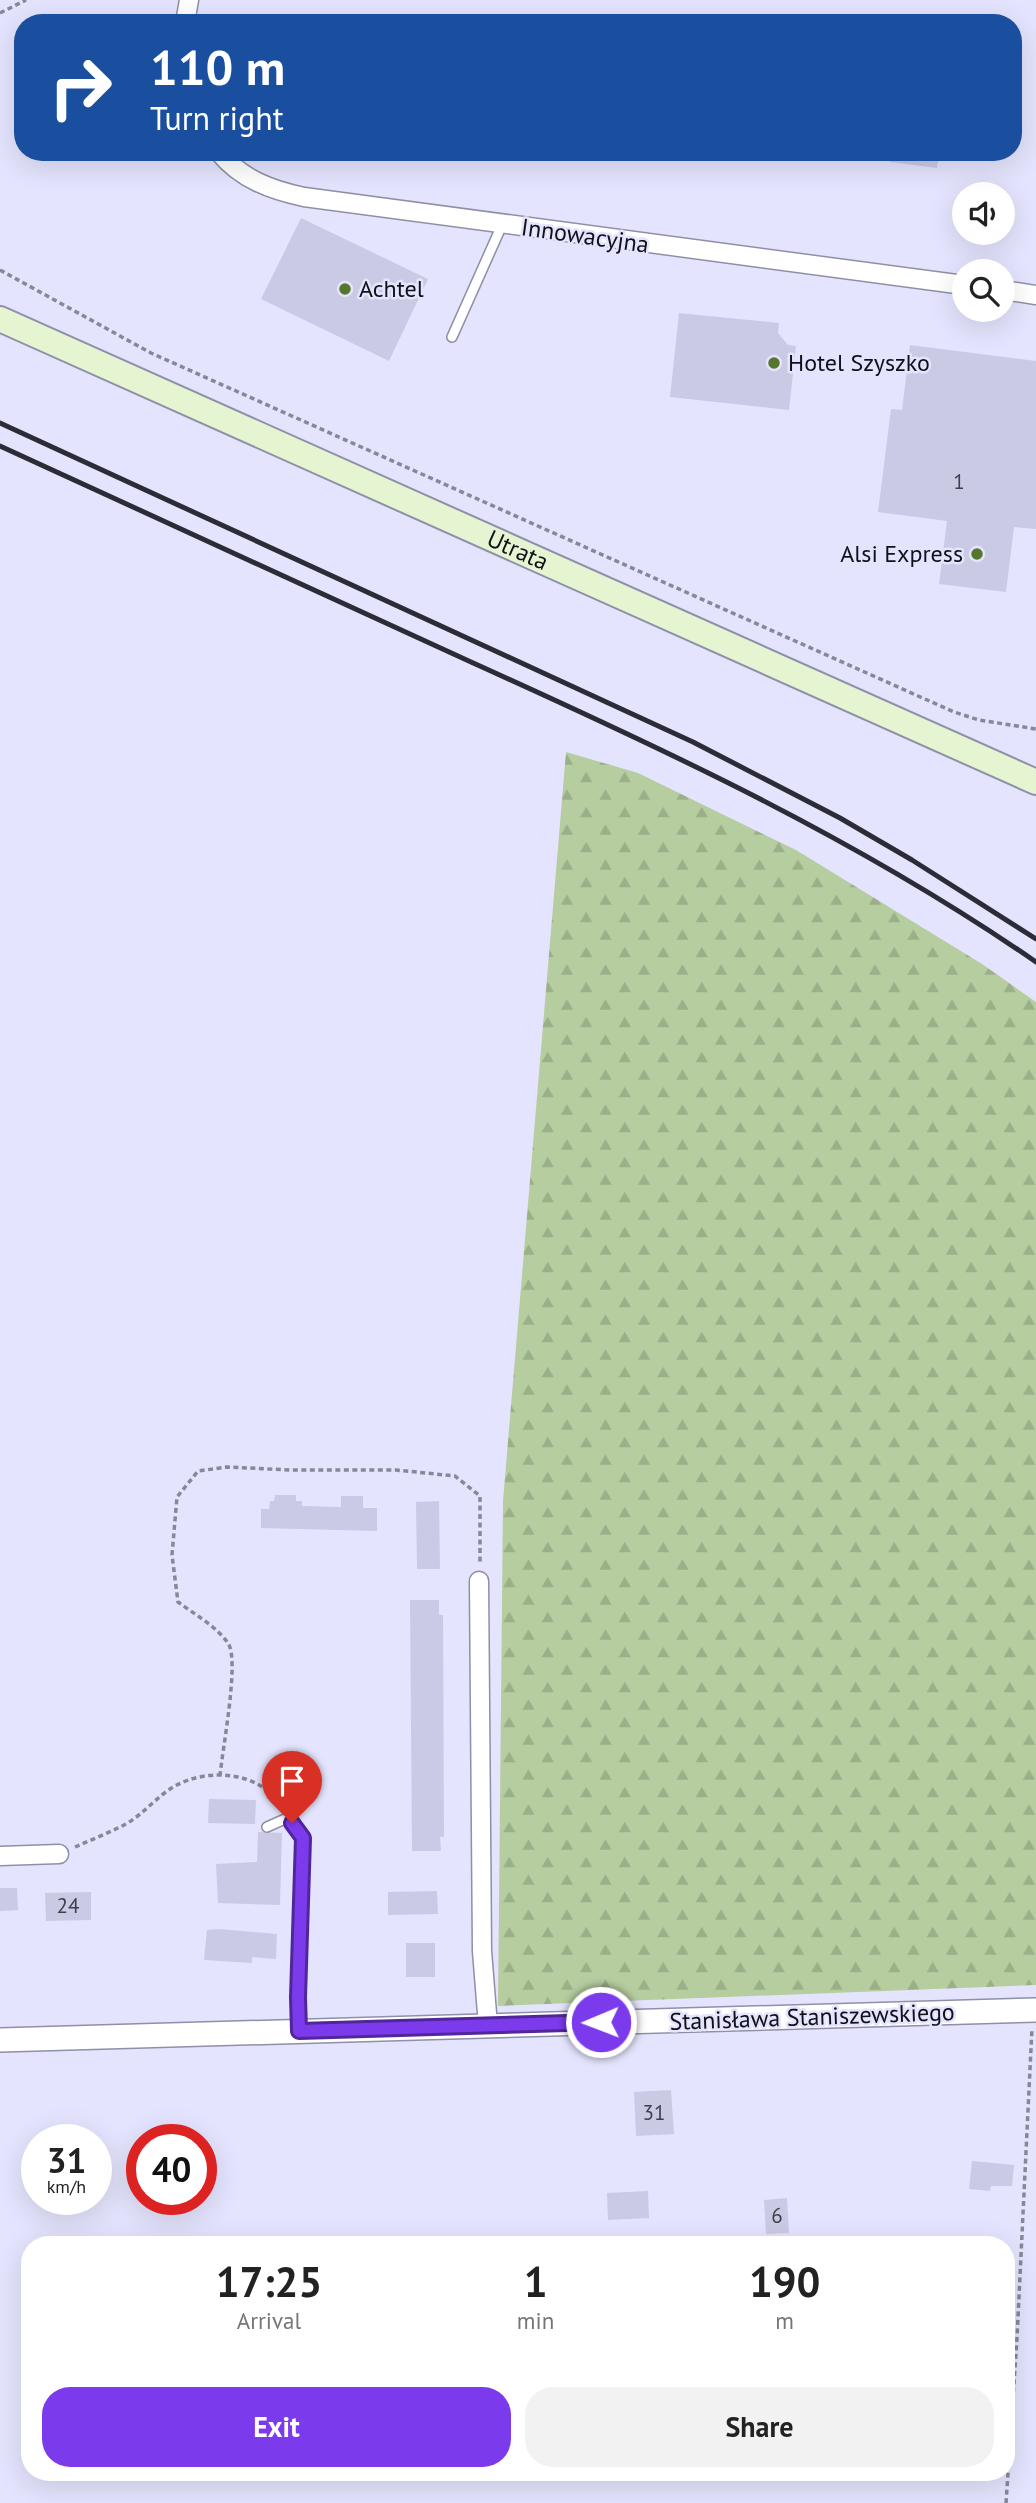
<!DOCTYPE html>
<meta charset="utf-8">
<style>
body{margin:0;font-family:"PT Sans",sans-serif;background:#f2f2f2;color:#222;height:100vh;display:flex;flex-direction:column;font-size:26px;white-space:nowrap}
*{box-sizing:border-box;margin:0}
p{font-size:23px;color:#767676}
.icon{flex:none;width:38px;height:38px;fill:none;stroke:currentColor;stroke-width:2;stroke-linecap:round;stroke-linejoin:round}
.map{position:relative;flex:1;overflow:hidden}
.details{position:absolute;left:21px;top:2236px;width:994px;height:245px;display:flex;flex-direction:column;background:#fff;border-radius:28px;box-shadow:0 7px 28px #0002}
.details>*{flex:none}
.guide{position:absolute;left:14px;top:14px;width:1008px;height:147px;border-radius:28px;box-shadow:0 7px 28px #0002;background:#1a4fa0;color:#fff;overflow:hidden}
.tools{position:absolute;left:952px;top:182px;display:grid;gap:14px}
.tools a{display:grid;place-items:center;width:63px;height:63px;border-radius:50%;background:#fff;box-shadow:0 7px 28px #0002;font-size:35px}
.speed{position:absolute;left:21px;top:2124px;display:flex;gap:14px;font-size:35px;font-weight:700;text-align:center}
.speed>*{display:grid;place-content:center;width:91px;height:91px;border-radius:50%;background:#fff;box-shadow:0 7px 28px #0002;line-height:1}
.speed small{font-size:18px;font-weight:400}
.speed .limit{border:10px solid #d22;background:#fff;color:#111}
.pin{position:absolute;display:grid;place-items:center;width:60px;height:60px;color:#fff;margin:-72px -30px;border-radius:50% 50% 50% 0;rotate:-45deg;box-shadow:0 0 7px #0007}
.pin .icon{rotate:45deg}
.me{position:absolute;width:77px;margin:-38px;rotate:269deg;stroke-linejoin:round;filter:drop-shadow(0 0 5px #0008)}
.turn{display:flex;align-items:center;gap:24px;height:147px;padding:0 21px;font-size:32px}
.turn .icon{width:91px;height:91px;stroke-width:2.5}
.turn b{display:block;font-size:49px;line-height:60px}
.eta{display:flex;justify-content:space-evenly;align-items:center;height:119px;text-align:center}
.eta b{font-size:42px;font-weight:600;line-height:49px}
.action{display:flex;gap:14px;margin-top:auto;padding:14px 21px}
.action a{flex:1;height:80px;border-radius:28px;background:#7c3aed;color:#fff;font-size:28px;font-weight:600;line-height:80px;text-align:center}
.action a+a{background:#f2f2f2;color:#222}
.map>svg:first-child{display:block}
.forest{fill:url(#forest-firs)}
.building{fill:#cacae4}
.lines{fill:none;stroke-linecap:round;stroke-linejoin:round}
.service-casing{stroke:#8f8fa7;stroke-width:12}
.minor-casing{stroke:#8f8fa7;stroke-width:21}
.tertiary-casing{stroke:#8f8fa7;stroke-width:26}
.secondary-casing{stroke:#8f8fa7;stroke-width:28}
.path{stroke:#87879a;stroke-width:3.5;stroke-dasharray:5 3.5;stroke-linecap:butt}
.service{stroke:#fff;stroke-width:9}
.minor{stroke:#fff;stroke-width:18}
.tertiary{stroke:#fff;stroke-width:23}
.secondary{stroke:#e5f5d2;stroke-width:24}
.rail{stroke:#2c2c38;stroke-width:5}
.route-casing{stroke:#51269a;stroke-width:18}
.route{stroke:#7c3aed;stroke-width:12}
.poi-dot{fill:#56762d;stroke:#e4e4fe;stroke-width:2.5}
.labels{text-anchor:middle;stroke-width:5;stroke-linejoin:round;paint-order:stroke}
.number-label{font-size:21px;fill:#3e3e4c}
.street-label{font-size:24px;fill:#101019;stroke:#e4e4fe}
.poi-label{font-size:24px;fill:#101019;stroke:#e4e4fe;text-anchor:start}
</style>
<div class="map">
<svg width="1036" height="2503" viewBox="0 0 1036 2503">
<defs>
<pattern id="forest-firs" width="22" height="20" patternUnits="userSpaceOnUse" patternTransform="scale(1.75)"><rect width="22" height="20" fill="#b6cda0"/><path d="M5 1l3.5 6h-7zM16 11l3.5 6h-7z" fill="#9baf89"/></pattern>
</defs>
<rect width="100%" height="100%" fill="#e4e4fe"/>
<path class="forest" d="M 566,752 L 638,773 L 796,850 L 982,964 L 1036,1002 L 1036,1985 L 498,2006 L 503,1501 Z"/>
<path class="building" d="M 891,152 L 939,152 L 937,168 L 890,162 Z
M 301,218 L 428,279 L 389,361 L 261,299 Z
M 679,313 L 779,323 L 778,333 L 788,345 L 796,346 L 789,410 L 670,397 Z
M 910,345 L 1036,361 L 1036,529 L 1014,527 L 1006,592 L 939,584 L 947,521 L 878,512 L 891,409 L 902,410 Z
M 275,1495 L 296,1495 L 296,1501 L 302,1501 L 302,1506 L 341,1507 L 341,1496 L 363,1496 L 363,1508 L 377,1508 L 377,1531 L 261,1528 L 261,1509 L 269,1509 L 270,1501 L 274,1501 Z
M 439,1501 L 440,1569 L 417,1569 L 416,1502 Z
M 410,1600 L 439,1600 L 439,1615 L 443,1615 L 444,1837 L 440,1837 L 441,1851 L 412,1851 Z
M 209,1799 L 256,1800 L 255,1824 L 208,1823 Z
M 258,1832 L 282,1833 L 280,1905 L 218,1903 L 216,1864 L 257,1862 Z
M 0,1888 L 17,1888 L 18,1910 L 0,1911 Z
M 437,1891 L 438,1914 L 388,1915 L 388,1892 Z
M 91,1892 L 91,1920 L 46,1921 L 45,1893 Z
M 219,1929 L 277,1934 L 276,1959 L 252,1957 L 252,1963 L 204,1960 L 207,1930 Z
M 406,1943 L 435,1943 L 435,1977 L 406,1977 Z
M 671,2090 L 674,2134 L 636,2136 L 634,2092 Z
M 972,2161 L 1014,2165 L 1012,2186 L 991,2186 L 990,2191 L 969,2189 Z
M 648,2191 L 649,2218 L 608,2220 L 607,2193 Z
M 787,2198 L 789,2233 L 766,2234 L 764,2200 Z"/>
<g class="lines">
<g class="service-casing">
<path id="service" d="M 452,337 L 502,225
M 267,1827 L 285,1819 L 292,1823 L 303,1838 L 299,2029"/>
</g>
<g class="minor-casing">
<path id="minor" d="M 185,23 L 189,0
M 219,152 C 241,179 271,190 304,197 L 964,285
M 1003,290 L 1036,295
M 479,1581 L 482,1951 L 488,2026
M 0,1856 L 59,1854"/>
</g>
<g class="tertiary-casing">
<path id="tertiary" d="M 0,2040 L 1036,2010"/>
</g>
<g class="secondary-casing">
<g id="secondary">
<path id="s1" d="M 0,319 L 1036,782"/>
</g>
</g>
<path class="path" d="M 0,13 L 26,0
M 0,270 L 151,353 L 954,712 L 979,720 L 1036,729
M 220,1776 C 222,1751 240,1660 228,1643 C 216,1626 194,1614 178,1602 L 172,1555 L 177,1497 L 198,1471 L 227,1467 L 291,1470 L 396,1470 L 455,1476 L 480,1496 L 480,1564
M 75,1847 C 91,1840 108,1833 124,1825 C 143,1815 157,1796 175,1786 C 209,1767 261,1772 281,1806
M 1006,2503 L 1017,2338 L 1032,2028"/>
<use href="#service" class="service"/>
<use href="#minor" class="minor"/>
<use href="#tertiary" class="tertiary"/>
<use href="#secondary" class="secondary"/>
<path class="rail" d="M 0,423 L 693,742 L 840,818 L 912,860 L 1036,939
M 0,446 C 157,518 314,590 471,662 C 666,750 860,840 1036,962"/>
</g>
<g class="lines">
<g class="route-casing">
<path id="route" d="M 292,1823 L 303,1838 L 298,1997 L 299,2031 L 601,2022"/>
</g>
<use href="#route" class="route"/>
</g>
<g class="poi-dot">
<circle cx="345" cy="289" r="7"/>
<circle cx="774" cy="363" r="7"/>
<circle cx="977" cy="554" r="7"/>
</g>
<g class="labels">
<g class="number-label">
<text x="959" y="489">1</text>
<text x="68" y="1913">24</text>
<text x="654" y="2120">31</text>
<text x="777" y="2223">6</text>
</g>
<g class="street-label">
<text transform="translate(585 236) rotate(8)" y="8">Innowacyjna</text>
<text dy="8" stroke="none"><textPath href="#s1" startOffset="567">Utrata</textPath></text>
<text transform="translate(812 2017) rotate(-2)" y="8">Stanisława Staniszewskiego</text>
</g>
<g class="poi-label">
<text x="359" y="297">Achtel</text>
<text x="788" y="371">Hotel Szyszko</text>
<text x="963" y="562" text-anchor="end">Alsi Express</text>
</g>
</g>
</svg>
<div class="tools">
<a><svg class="icon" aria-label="sound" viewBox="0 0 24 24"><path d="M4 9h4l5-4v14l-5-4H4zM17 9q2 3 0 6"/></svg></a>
<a><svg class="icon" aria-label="search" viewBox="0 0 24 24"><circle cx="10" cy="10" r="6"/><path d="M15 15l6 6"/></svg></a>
</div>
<div class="speed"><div>31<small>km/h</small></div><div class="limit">40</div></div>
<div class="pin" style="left:292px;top:1823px;background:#d93025"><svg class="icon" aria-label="arrive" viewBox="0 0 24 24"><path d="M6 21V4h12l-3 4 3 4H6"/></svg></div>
<svg class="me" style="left:601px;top:2022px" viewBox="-20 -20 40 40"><circle r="17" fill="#7c3aed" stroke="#fff" stroke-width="3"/><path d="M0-11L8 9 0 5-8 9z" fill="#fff"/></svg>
<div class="guide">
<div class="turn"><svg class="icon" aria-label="right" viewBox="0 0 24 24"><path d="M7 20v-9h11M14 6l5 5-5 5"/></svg><div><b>110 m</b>Turn right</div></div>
</div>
<section class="details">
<div class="eta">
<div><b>17:25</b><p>Arrival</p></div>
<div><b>1</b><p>min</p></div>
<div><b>190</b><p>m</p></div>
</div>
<div class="action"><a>Exit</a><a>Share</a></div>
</section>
</div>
